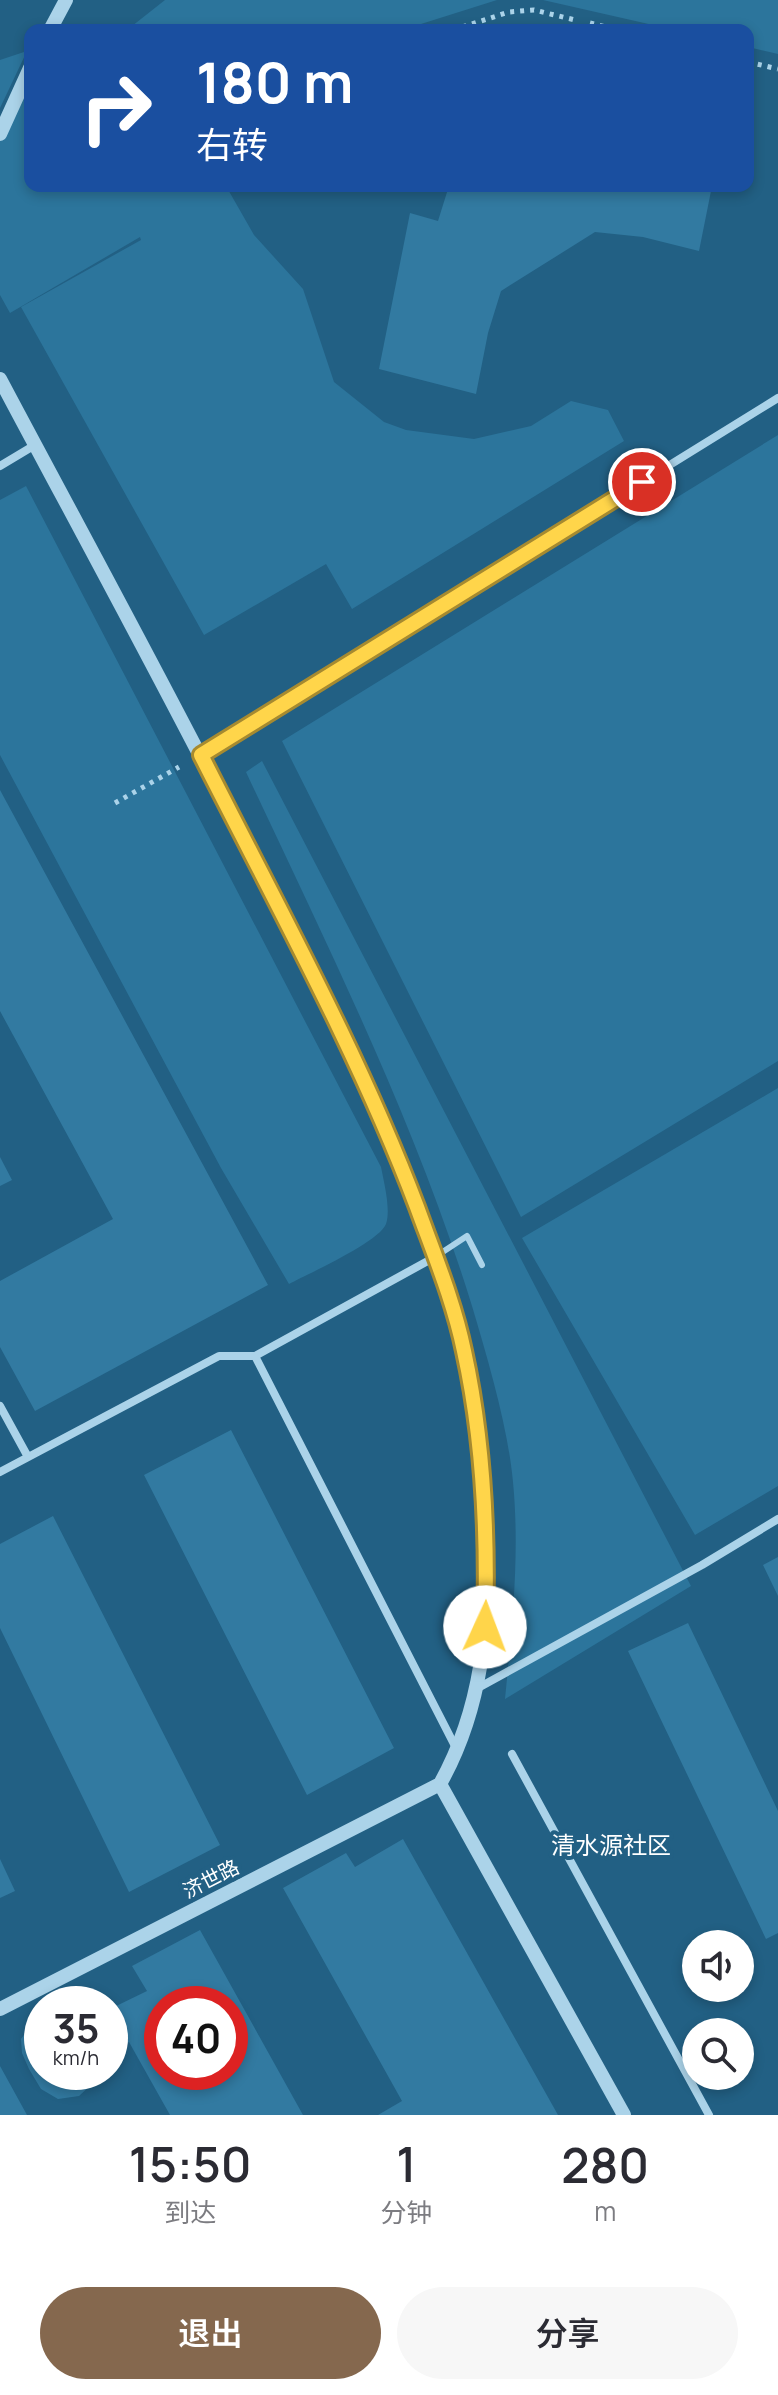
<!DOCTYPE html>
<html lang="zh">
<meta charset="utf-8">
<style>
body{margin:0;font-family:Manrope,"Noto Sans SC",sans-serif;background:#f7f7f7;color:#2b2b33;height:100vh;display:flex;flex-direction:column;font-size:30px;white-space:nowrap}
*{box-sizing:border-box;margin:0}
p{font-size:26px;color:#7c7c81}
.icon{flex:none;width:44px;height:44px;fill:none;stroke:currentColor;stroke-width:2;stroke-linecap:round;stroke-linejoin:round}
.map{position:relative;height:2115px;overflow:hidden}
.side{display:flex;flex-direction:column;background:#fff;flex:1}
.side>*{flex:none}
.banner{position:absolute;left:24px;top:24px;width:730px;height:168px;border-radius:16px;box-shadow:0 4px 12px #0003;background:#1a4fa0;color:#fff;overflow:hidden}
.fabs{position:absolute;left:682px;top:1930px;display:grid;gap:16px}
.fabs a{display:grid;place-items:center;width:72px;height:72px;border-radius:50%;background:#fff;box-shadow:0 4px 12px #0003;font-size:40px}
.speed{position:absolute;left:24px;top:1986px;display:flex;gap:16px;font-size:40px;font-weight:700;text-align:center}
.speed>*{display:grid;place-content:center;width:104px;height:104px;border-radius:50%;background:#fff;box-shadow:0 4px 12px #0003;line-height:1}
.speed small{font-size:20px;font-weight:400}
.speed .limit{border:12px solid #d22;background:#fff;color:#111}
.pin{position:absolute;display:grid;place-items:center;width:68px;height:68px;color:#fff;margin:-34px;border:4px solid #fff;border-radius:50%;box-shadow:0 2px 8px #0007}
.me{position:absolute;width:88px;margin:-44px;rotate:2deg;stroke-linejoin:round;filter:drop-shadow(0 0 6px #0008)}
.turn{display:flex;align-items:center;gap:28px;height:168px;padding:0 40px;font-size:36px}
.turn .icon{width:104px;height:104px;stroke-width:2.5}
.turn b{display:block;font-size:56px;line-height:68px}
.eta{display:flex;justify-content:space-evenly;align-items:center;height:136px;text-align:center}
.eta b{font-size:48px;font-weight:600;line-height:56px}
.button{display:flex;gap:16px;margin-top:auto;padding:16px 40px}
.button a{flex:1;height:92px;border-radius:48px;background:#85684e;color:#fff;font-size:32px;font-weight:600;line-height:92px;text-align:center}
.button a+a{background:#f7f7f7;color:#2b2b33}
.map>svg:first-child{display:block}
.green{fill:#2c759c}
.building{fill:#327aa1;fill-rule:evenodd}
.lines{fill:none;stroke-linecap:round;stroke-linejoin:round}
.path{stroke:#abd3e9;stroke-width:5;stroke-dasharray:4 6;stroke-linecap:butt}
.service{stroke:#abd3e9;stroke-width:6}
.minor{stroke:#abd3e9;stroke-width:8}
.tertiary{stroke:#abd3e9;stroke-width:14}
.route-casing{stroke:#a68a30;stroke-width:20}
.route{stroke:#ffd54a;stroke-width:14}
.labels{text-anchor:middle;stroke-width:8;stroke-linejoin:round;paint-order:stroke}
.street-label{font-size:20px;fill:#fff;stroke:#226084}
.quarter-label{font-size:24px;fill:#fff;stroke:#226084}
</style>
<div class="map">
<svg width="778" height="2115" viewBox="0 0 778 2115">
<rect width="100%" height="100%" fill="#226084"/>
<path class="green" d="M 165,0 L 497,0 L 402,30 L 127,30 Z
M 543,0 L 778,0 L 778,54 L 748,47 L 748,30 L 675,30 Z
M 27,51 L 0,108 L 0,60 Z
M 30,91 L 30,186 L 226,186 L 254,235 L 303,289 L 334,382 L 384,422 L 406,430 L 474,439 L 531,426 L 571,401 L 608,410 L 624,441 L 352,609 L 326,564 L 204,635 L 21,307 L 141,240 L 140,237 L 10,313 L 0,295 L 0,128 L 16,102 Z
M 778,435 L 778,1061 L 521,1217 L 282,741 Z
M 26,486 L 381,1167 C 384,1182 391,1210 386,1224 C 379,1242 308,1274 289,1284 L 221,1168 L 0,755 L 0,500 Z
M 262,761 L 691,1586 L 505,1699 C 512,1627 520,1555 513,1482 C 508,1427 488,1360 472,1306 C 415,1121 328,947 246,772 Z
M 778,1088 L 778,1486 L 695,1535 L 522,1238 Z"/>
<path class="building" d="M 445,186 L 712,186 L 699,251 L 643,237 L 595,232 L 501,291 L 488,333 L 476,394 L 379,369 L 410,213 L 438,221 L 448,189 Z
M 0,790 L 268,1285 L 35,1411 L 0,1347 L 0,1281 L 113,1219 L 0,1011 Z
M 0,1157 L 12,1180 L 0,1186 Z
M 231,1430 L 394,1748 L 307,1795 L 144,1475 Z
M 53,1516 L 220,1845 L 129,1892 L 0,1628 L 0,1544 Z
M 778,1557 L 778,1596 L 763,1565 Z
M 688,1623 L 778,1811 L 778,1933 L 766,1939 L 628,1651 Z
M 403,1839 L 558,2115 L 378,2115 L 402,2101 L 283,1888 L 346,1853 L 355,1867 Z
M 0,1859 L 15,1891 L 0,1898 Z
M 200,1930 L 303,2115 L 170,2115 L 129,2042 L 110,2052 L 110,2021 L 114,2019 L 110,2009 L 147,1991 L 132,1966 ZM 162,2004 L 230,2004 L 230,2072 L 162,2072 Z
M 42,2017 L 42,2072 L 96,2072 L 93,2083 L 79,2096 L 58,2099 L 41,2089 L 29,2069 L 22,2053 L 21,2039 L 34,2021 Z
M 0,2066 L 27,2115 L 0,2115 Z"/>
<g class="lines">
<path class="path" d="M 590,23 L 617,30
M 453,30 L 509,12 L 534,10 L 575,20
M 748,62 L 778,69
M 115,803 L 179,767"/>
<path class="service" d="M 435,1257 L 467,1236 L 482,1265"/>
<path class="minor" d="M 0,466 L 35,445
M 201,755 L 778,398
M 255,1356 L 456,1748
M 0,1406 L 28,1457
M 0,1472 L 219,1356 L 255,1356 L 435,1257
M 478,1688 L 702,1565 L 778,1519
M 512,1754 L 709,2115"/>
<path class="tertiary" d="M 50,30 L 66,0
M 0,134 L 30,68
M 0,379 C 85,539 172,698 253,859 C 313,978 374,1095 421,1219 C 437,1262 454,1306 464,1350 C 478,1412 484,1476 486,1540 C 490,1625 482,1709 440,1784
M 440,1784 L 624,2115
M 0,2009 L 440,1784"/>
</g>
<g class="lines">
<g class="route-casing">
<path id="route" d="M 485,1627 C 488,1534 484,1442 464,1351 C 454,1302 434,1254 417,1207 C 358,1051 276,904 201,755 L 642,482"/>
</g>
<use href="#route" class="route"/>
</g>
<g class="labels">
<g class="street-label">
<text transform="translate(211 1879) rotate(-27)" y="7">济世路</text>
</g>
<g class="quarter-label">
<text x="611" y="1854">清水源社区</text>
</g>
</g>
</svg>
<div class="fabs">
<a><svg class="icon" aria-label="sound" viewBox="0 0 24 24"><path d="M4 9h4l5-4v14l-5-4H4zM17 9q2 3 0 6"/></svg></a>
<a><svg class="icon" aria-label="search" viewBox="0 0 24 24"><circle cx="10" cy="10" r="6"/><path d="M15 15l6 6"/></svg></a>
</div>
<div class="speed"><div>35<small>km/h</small></div><div class="limit">40</div></div>
<div class="pin" style="left:642px;top:482px;background:#d93025"><svg class="icon" aria-label="arrive" viewBox="0 0 24 24"><path d="M6 21V4h12l-3 4 3 4H6"/></svg></div>
<svg class="me" style="left:485px;top:1627px" viewBox="-20 -20 40 40"><circle r="19" fill="#fff"/><path d="M0-13L10 11 0 6-10 11z" fill="#ffd54a"/></svg>
<div class="banner">
<div class="turn"><svg class="icon" aria-label="right" viewBox="0 0 24 24"><path d="M7 20v-9h11M14 6l5 5-5 5"/></svg><div><b>180 m</b>右转</div></div>
</div>
</div>
<section class="side">
<div class="eta">
<div><b>15:50</b><p>到达</p></div>
<div><b>1</b><p>分钟</p></div>
<div><b>280</b><p>m</p></div>
</div>
<div class="button"><a>退出</a><a>分享</a></div>
</section>
